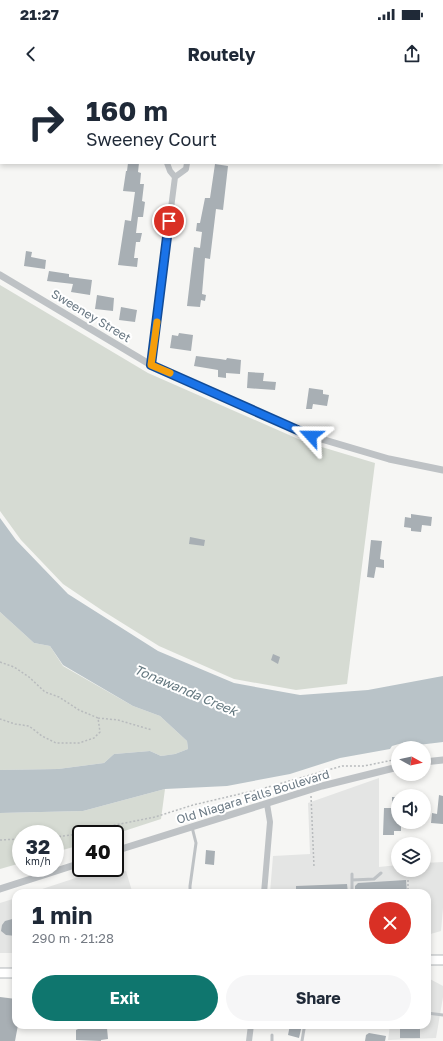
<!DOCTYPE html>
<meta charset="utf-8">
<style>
body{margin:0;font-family:"Golos Text",sans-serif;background:#f6f6f7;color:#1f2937;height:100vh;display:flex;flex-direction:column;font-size:15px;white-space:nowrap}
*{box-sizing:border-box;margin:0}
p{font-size:13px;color:#747a83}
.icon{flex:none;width:22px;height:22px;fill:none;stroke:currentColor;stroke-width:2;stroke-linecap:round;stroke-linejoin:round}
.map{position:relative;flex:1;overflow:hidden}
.drawer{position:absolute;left:12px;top:809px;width:419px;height:140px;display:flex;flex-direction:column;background:#fff;border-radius:12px;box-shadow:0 2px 6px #0003}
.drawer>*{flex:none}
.hud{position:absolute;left:0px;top:0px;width:443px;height:84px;box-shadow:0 2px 6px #0003;background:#fff;color:#1f2937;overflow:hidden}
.needle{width:26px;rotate:98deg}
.buttons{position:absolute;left:391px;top:661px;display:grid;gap:8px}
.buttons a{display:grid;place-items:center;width:40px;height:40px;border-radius:50%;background:#fff;box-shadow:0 2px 6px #0003;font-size:20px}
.speed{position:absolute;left:12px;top:745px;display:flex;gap:8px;font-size:20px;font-weight:700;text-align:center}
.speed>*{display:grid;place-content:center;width:52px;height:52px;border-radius:50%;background:#fff;box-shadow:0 2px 6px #0003;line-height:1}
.speed small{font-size:10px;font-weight:400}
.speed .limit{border:2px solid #111;border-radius:6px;background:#fff;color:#111}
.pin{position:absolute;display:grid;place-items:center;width:34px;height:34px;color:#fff;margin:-17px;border:2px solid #fff;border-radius:50%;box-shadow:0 1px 4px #0007}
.me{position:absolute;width:44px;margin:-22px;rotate:294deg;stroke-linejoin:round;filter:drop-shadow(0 0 3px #0008)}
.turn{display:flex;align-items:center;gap:14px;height:84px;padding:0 20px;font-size:18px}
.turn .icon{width:52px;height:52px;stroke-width:2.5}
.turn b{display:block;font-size:28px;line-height:34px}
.round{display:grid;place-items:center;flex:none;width:42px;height:42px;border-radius:21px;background:#f6f6f7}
.summary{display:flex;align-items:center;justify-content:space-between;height:68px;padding:0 20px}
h1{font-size:24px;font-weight:700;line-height:30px}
.primary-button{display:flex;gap:8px;margin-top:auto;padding:8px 20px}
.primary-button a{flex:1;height:46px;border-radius:24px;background:#0f766e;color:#fff;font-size:16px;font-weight:700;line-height:46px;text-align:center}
.primary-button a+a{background:#f6f6f7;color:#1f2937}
.status{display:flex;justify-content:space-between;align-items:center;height:28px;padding:0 20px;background:#fff;direction:ltr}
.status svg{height:11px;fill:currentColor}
header{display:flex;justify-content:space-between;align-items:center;height:52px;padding:0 20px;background:#fff;font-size:18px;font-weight:700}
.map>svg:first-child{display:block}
.built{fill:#e4e5e4}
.green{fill:#d6dbd3}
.water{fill:#b9c3c8}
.building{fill:#a8afb4}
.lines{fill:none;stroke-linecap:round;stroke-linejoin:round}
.primary-casing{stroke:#b2b6b9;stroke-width:11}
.path{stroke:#b8bbbd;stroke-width:1.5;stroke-dasharray:2 2;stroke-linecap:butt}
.service{stroke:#bec2c5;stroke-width:3}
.minor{stroke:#bec2c5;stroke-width:6}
.tertiary{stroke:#bec2c5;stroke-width:7}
.primary{stroke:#fff;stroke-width:9}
.route-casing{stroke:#114b97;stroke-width:10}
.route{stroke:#1a73e8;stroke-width:7}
.slow{stroke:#f59e0b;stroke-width:7}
.labels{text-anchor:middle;stroke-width:4;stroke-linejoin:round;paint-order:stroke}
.street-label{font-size:12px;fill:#687782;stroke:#fff}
.water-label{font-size:13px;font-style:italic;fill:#63777f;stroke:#fff}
</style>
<div class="status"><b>21:27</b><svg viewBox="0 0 49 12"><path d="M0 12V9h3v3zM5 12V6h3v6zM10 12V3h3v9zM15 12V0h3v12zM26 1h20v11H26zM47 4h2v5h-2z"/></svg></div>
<header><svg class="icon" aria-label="back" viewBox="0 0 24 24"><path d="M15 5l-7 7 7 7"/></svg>Routely<svg class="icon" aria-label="share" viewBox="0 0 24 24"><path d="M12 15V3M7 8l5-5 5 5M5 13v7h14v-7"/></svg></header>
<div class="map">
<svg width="443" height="961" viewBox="0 0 443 961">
<rect width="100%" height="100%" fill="#f6f6f4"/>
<path class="built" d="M 379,698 L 379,787 L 398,785 L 398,790 L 424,790 L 424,783 L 443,782 L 443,828 L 441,851 L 427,855 L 427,813 L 270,813 L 273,776 L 310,774 L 308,723 Z
M 117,784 L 120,792 L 126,791 L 132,811 L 127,813 L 30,813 L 106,788 L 115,788 L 115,785 Z
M 16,818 L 16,873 L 0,873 L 0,823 Z
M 428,898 L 443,906 L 443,917 L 436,958 L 388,960 L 390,945 L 427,945 L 427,899 Z"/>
<path class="green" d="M 0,205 L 148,293 L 305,362 L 375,383 L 347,604 L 296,610 L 234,599 L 159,566 L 103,531 L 63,504 L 21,460 L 0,431 Z
M 0,532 L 34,563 L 50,566 L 63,586 L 133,626 L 160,636 L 187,661 L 188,669 L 175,674 L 161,676 L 150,671 L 114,674 L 104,683 L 58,689 L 0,690 Z
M 165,709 L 161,739 L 115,754 L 81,754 L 81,765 L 55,772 L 55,754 L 21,754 L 21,783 L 0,789 L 0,733 L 83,731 Z"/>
<path class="water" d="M 0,438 L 16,460 L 68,514 L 158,571 L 234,603 L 300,615 L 368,610 L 443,596 L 443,662 L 410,666 L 406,662 L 392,666 L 390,669 L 340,678 L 290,694 L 227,706 L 165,709 L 83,731 L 0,733 L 0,690 L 58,689 L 104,683 L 114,674 L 150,671 L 161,676 L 175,674 L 188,669 L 187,661 L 160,636 L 133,626 L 63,585 L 50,566 L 34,563 L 0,532 Z"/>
<path class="building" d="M 128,83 L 139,83 L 138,92 L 141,93 L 140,104 L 144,104 L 142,121 L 145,122 L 143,137 L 138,137 L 136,153 L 142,153 L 140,162 L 136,162 L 134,178 L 138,178 L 137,187 L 118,185 L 125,140 L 131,141 L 135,112 L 123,111 L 126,91 L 127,91 Z
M 215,84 L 228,86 L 223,130 L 216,129 L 210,179 L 205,178 L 202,214 L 206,215 L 205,221 L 201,220 L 200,227 L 187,226 L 194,167 L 200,168 L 202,152 L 196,151 L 197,143 L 200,143 L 205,118 L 210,118 Z
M 26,171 L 32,172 L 31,177 L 46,180 L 45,189 L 24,186 Z
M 49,191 L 69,194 L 69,197 L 92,200 L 90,215 L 71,212 L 73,204 L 47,201 Z
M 97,215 L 114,218 L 113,231 L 95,229 Z
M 121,227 L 137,230 L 135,242 L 119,240 Z
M 179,253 L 193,255 L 191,271 L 170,268 L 172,255 L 178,256 Z
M 196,276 L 220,279 L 226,280 L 227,278 L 241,280 L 240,294 L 226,293 L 226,298 L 218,297 L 218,290 L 194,286 Z
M 248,292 L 264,293 L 263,301 L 276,302 L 275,310 L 247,308 Z
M 309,308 L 323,310 L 323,314 L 329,315 L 327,326 L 313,324 L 312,329 L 306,329 Z
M 411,434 L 432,437 L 431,446 L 422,445 L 421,452 L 411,451 L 411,448 L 404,447 L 405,437 L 411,438 Z
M 190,457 L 205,460 L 204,466 L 189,464 Z
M 371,460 L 382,461 L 380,479 L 384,480 L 384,488 L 376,487 L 374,498 L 367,497 Z
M 273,574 L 280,577 L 278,584 L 271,580 Z
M 439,715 L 443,716 L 443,744 L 431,743 L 432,733 L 437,734 Z
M 392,717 L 398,717 L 398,742 L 401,742 L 401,751 L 394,751 L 394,755 L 383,755 L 384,728 L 392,728 Z
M 206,770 L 215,771 L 214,785 L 205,784 Z
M 406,800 L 407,813 L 355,813 L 355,806 L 358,803 Z
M 347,804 L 348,813 L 296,813 L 296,806 Z
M 16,838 L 16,856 L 6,855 L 1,851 L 2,845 L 5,841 Z
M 0,917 L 16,919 L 16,945 L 18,945 L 15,961 L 0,961 Z
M 78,945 L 104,945 L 104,948 L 107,948 L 108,959 L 101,960 L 101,961 L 76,960 L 76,950 L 78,949 Z
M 290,945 L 302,945 L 299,958 L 288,955 Z
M 400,945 L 420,945 L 420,958 L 400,958 Z
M 369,953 L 386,956 L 385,961 L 365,961 L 366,955 Z"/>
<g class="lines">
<g class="primary-casing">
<path id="primary" d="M 427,880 L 443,880
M 0,893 L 16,893"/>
</g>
<path class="path" d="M 0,582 L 14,587 L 29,597 L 45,612 L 59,617 L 79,630 L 98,638 L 100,652 L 94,658 L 79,663 L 56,663 L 42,656 L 29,646 L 15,644 L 0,639
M 98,638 L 118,640 L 152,650
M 311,716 L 314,787
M 55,757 L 86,753 L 110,746 L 155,737 L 193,725 L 261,709 L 342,686 L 364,686 L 398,679
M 0,760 L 21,759
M 408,800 L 408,813"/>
<path class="service" d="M 352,794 L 352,813
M 352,800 L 374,799 L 381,793
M 190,813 L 190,806 L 196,763 L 192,747
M 427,933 L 443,935
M 272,961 L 272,955
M 302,961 L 304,949 L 306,945"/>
<path class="minor" d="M 167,83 L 170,91 L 175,97
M 151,285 L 175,97 L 186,89 L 187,83
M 264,813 L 270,742 L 267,724
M 249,961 L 251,945"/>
<path class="tertiary" d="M 0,195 L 151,285 L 311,356 L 389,379 L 443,390
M 424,682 L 443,680
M 115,771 L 322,706 L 398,687
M 0,809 L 81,783"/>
<use href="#primary" class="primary"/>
</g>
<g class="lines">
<g class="route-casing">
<path id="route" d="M 169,141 L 151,285 L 311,356"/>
</g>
<use href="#route" class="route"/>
<path class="slow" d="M 157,242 L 151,285 L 170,293"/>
</g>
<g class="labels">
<g class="street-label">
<text transform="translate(91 236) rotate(31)" y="4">Sweeney Street</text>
<text transform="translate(253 717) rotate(-17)" y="4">Old Niagara Falls Boulevard</text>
</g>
<g class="water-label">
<text transform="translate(186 610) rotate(23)" y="5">Tonawanda Creek</text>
</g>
</g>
</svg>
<div class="buttons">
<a><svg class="needle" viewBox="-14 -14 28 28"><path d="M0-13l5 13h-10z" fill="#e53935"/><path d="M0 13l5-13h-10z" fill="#747a83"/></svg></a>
<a><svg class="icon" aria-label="sound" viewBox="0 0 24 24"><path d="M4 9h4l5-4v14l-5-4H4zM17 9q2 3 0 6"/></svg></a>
<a><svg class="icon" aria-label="layers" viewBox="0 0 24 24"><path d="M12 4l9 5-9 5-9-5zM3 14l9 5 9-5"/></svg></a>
</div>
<div class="speed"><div>32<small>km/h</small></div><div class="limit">40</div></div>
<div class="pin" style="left:169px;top:141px;background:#d93025"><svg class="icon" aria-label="arrive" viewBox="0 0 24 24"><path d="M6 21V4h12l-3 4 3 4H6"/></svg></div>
<svg class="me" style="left:311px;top:356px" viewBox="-20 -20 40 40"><path d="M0-17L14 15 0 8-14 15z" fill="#1a73e8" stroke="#fff" stroke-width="4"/></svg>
<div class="hud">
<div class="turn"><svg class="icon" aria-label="right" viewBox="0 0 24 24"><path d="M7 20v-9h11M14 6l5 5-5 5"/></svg><div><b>160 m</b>Sweeney Court</div></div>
</div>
<section class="drawer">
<div class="summary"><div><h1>1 min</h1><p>290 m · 21:28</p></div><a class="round" style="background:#d93025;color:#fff"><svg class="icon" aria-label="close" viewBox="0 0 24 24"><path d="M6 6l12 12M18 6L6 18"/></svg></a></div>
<div class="primary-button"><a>Exit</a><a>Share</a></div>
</section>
</div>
